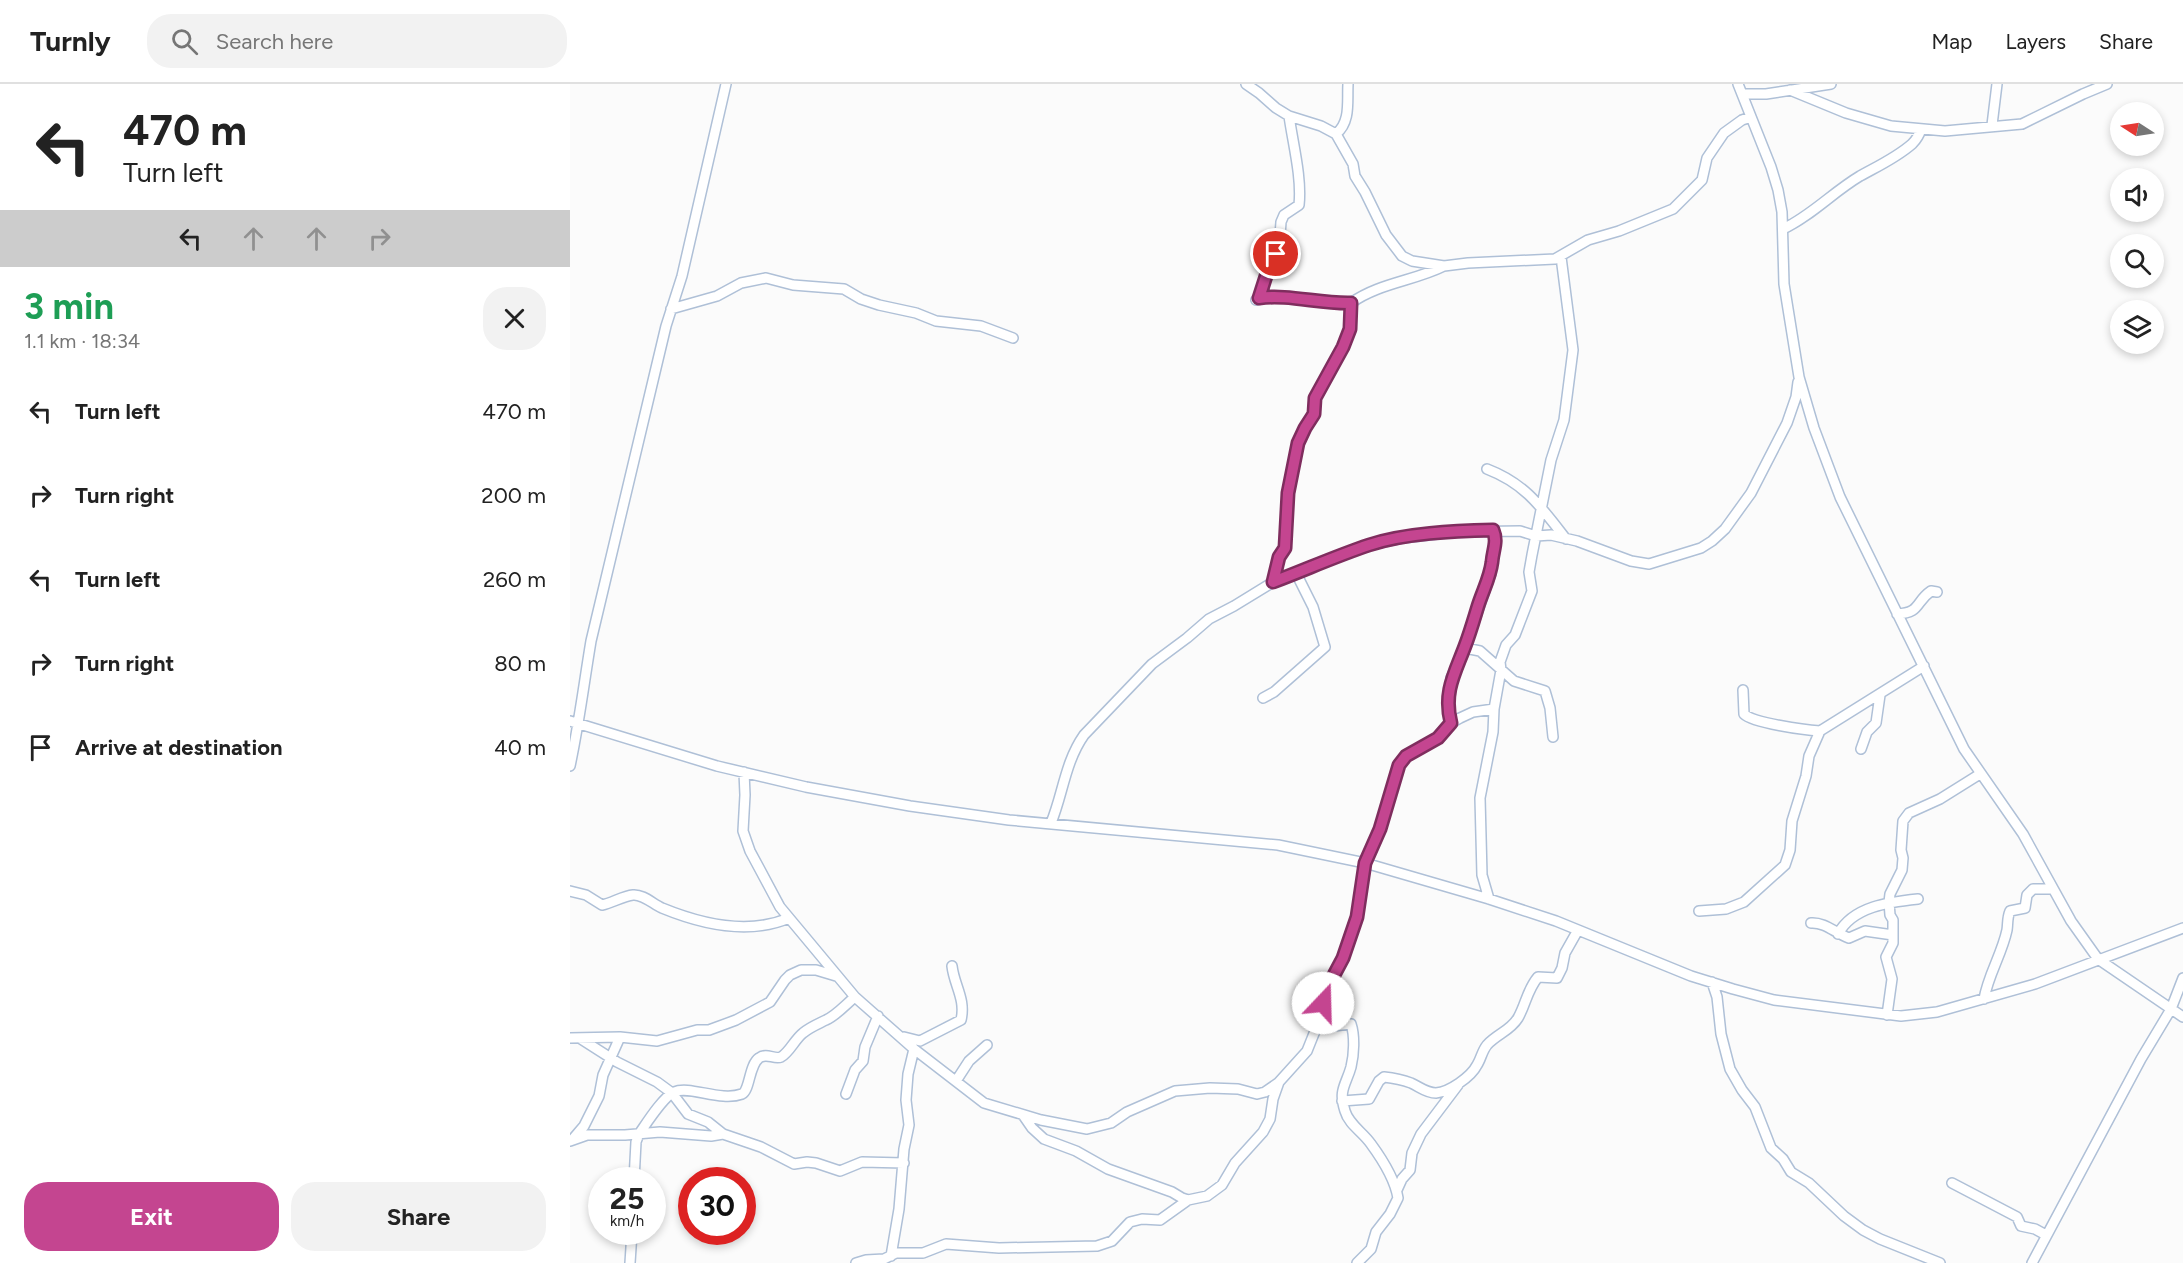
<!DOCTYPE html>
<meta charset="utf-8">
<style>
body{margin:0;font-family:Figtree,sans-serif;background:#f2f2f2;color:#222;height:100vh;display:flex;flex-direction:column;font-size:22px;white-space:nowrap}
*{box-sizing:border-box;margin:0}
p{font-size:20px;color:#767676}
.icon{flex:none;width:33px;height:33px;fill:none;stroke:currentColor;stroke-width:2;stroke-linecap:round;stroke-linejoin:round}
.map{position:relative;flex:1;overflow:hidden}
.side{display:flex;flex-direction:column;background:#fff;width:570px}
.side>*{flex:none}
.guide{background:#fff;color:#222;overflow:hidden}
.needle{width:39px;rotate:282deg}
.buttons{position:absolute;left:1540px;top:18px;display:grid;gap:12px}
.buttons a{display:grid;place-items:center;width:54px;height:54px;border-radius:50%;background:#fff;box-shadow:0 3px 9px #0003;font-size:30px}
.speed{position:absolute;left:18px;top:1083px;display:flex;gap:12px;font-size:30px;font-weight:700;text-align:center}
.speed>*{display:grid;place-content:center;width:78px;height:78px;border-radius:50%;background:#fff;box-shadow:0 3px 9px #0003;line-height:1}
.speed small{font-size:15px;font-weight:400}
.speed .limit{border:9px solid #d22;background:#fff;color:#111}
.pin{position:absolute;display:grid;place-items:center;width:51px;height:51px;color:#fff;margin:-26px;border:3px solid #fff;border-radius:50%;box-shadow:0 2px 6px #0007}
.me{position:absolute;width:66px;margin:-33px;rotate:21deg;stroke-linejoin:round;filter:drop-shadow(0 0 4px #0008)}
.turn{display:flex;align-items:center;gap:21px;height:126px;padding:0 24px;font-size:27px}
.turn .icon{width:78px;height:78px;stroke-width:2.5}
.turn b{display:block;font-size:42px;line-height:51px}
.lanes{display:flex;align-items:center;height:57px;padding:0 24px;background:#0003;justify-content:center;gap:30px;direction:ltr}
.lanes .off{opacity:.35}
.round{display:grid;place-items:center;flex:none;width:63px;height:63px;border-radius:24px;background:#f2f2f2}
.overview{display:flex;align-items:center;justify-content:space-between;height:102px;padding:0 24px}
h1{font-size:36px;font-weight:700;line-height:45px;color:#1e9e55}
.cta{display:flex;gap:12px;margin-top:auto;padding:12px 24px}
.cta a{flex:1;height:69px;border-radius:24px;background:#c44590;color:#fff;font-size:24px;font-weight:700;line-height:69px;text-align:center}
.cta a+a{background:#f2f2f2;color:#222}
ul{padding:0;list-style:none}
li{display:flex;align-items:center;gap:18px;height:84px;padding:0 24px}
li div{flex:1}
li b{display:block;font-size:22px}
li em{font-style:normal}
header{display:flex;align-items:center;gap:36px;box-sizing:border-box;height:84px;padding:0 30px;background:#fff;border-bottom:2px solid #e0e0e0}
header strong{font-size:28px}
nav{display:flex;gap:33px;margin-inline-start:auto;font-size:21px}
.search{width:420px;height:54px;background:#f2f2f2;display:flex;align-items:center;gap:15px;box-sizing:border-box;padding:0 21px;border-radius:24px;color:#767676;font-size:22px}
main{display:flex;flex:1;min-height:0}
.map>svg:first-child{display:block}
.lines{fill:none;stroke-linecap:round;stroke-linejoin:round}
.minor-casing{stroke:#afc0d7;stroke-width:12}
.minor{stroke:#fff;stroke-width:9}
.route-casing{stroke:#7f2d5e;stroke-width:15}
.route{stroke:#c44590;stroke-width:10}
</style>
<header>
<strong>Turnly</strong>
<div class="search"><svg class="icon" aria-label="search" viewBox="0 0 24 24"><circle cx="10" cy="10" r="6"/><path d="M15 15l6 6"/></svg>Search here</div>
<nav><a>Map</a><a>Layers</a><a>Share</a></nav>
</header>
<main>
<section class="side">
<div class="guide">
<div class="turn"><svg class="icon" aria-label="left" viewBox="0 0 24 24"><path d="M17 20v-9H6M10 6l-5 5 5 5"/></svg><div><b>470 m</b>Turn left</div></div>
<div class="lanes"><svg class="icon" aria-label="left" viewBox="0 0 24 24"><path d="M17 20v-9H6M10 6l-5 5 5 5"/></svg><svg class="icon off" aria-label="ahead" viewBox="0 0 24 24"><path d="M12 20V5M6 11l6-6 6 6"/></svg><svg class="icon off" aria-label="ahead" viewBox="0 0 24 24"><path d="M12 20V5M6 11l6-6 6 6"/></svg><svg class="icon off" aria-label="right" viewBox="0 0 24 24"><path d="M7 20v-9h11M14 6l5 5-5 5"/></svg></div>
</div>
<div class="overview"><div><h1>3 min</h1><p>1.1 km · 18:34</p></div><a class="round"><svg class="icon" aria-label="close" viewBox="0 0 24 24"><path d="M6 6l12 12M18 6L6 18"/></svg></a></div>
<ul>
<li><svg class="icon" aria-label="left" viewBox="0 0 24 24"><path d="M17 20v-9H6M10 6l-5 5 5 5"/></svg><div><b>Turn left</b></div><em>470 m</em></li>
<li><svg class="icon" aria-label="right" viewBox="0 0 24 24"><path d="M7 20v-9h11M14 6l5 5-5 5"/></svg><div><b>Turn right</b></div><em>200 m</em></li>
<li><svg class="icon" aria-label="left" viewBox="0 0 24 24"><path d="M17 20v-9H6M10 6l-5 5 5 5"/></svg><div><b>Turn left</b></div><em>260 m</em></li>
<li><svg class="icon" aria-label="right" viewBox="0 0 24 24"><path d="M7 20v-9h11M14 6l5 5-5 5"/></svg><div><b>Turn right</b></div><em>80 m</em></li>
<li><svg class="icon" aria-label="arrive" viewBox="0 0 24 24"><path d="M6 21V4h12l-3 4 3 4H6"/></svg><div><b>Arrive at destination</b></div><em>40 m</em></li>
</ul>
<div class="cta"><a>Exit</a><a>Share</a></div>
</section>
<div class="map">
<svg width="1613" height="1179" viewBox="0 0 1613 1179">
<rect width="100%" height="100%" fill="#fbfbfb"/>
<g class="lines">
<g class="minor-casing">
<path id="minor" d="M 676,0 L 689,9 L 706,24 L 719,32 L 751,42 L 766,50 L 783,80 L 785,92 L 795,108 L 816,151 L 832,172 L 842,177 L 874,182 L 898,179 L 985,175 L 1018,156 L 1049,147 L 1103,125 L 1132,96 L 1137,74 L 1154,49 L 1172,36 L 1181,33
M 1168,0 L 1201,83 L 1208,106 L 1212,128 L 1214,200 L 1229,293 L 1244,344 L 1270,413 L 1394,665 L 1453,750 L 1501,837 L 1528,875 L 1613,933
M 1220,6 L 1276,29 L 1321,42 L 1375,47 L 1452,40 L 1513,10 L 1537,0
M 1172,10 L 1196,10 L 1261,0
M 1422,41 L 1427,0
M 766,50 C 781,38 777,17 778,0
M 1213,145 C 1241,132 1263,108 1290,92 C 1308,82 1326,74 1342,60 C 1347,55 1349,52 1351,45
M 689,214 L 697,189 L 709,165 L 711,138 L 714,131 L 729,121 C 732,94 723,60 719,32
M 686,216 C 712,208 751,220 781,219
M 101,225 L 147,212 L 171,199 L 196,194 L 223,201 L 274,205 L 291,215 L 309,221 L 346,229 L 366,237 L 411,242 L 443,254
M 917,385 C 956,400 971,423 996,455
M 703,498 L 709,473 L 715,464 L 719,409 L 728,359 L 744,330 L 745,313 L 773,263 L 780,245 L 781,219 C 809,199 844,197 874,182
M 1327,530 C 1351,529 1345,518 1361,507 L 1367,508
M 895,564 L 910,567 L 944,597 L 975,607 L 980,624 L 983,653
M 1173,606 L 1174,630 C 1183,639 1235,646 1250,647
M 693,614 L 704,608 L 755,563 L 743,523 L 726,489
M 0,637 L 147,682 L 236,703 L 340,722 L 439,736 L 708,761 L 795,779 L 919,815 L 986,837 L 1121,892 L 1163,905 L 1204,916 L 1331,932 L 1367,928 L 1465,900 L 1613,844
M 881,639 L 879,625 L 881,594 L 895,564 L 921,489 C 922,474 928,460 923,446
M 1291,665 L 1297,648 L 1306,639 L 1310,611
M 0,682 C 9,640 14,599 21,557 L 96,242 L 112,192 L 156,0
M 174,688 L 175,711 L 173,747 L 180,767 L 210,823 L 285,913 L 344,965 L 414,1019 L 471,1036 L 517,1045 L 541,1039 L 557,1028 L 605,1007 L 640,1004 L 668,1005 L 687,1010 L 695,1008 L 708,999
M 481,739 C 493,710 495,678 514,651 L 582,580 L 617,554 L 639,535 L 664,522 L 703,498 L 800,461 L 833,454 L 884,448 L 950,447 L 966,452 L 981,451 L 1007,457 L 1061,477 L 1079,480 L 1131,464 L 1142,457 L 1155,445 L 1181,409 L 1217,339 L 1226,313 L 1228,298
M 0,807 L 16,811 L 32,821 C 42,819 53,812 63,811 C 73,810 83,820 92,824 C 131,840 179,851 219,834
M 919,815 L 912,791 L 910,714 L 923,648 L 924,625 L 931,586 L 930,578 L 936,561 L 945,551 L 962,507 L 959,488 L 962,471 L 981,376 L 994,336 L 1003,266 L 991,173
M 1129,827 L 1156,825 L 1174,818 L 1215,781 L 1220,766 L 1222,737 L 1236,692 L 1239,672 L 1250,647 L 1354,582
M 1241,839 C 1255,838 1265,849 1279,854 L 1295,847 L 1323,851
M 1268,850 C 1283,822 1320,818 1348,815
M 1142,898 L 1147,913 L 1151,950 L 1160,985 L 1172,1006 L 1185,1023 L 1201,1064 L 1213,1075 L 1221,1088 L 1239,1099 L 1274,1132 L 1293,1146 L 1310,1155 L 1370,1179
M 1414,915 C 1418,891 1432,870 1437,846 C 1438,840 1437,834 1440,827 L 1455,824 L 1457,811 L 1463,805 L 1483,805
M 1317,931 L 1322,895 L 1316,873 L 1323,859 L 1323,836 L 1320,831 L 1319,818 L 1320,810 L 1332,786 L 1333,774 L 1331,766 L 1333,737 L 1339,729 L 1370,715 L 1410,690
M 746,941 L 763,942 L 781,940 C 785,952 784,971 781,983 C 776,1001 768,1006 775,1027 C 779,1041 793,1048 801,1060 C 812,1075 825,1096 828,1114 L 820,1130 L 806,1148 L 801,1165 L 787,1179
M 334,953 L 350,957 L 391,936 C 396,915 384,901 382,882
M 0,954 L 50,953 L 87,957 L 127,946 L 139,946 L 166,936 L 200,918 L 215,896 L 220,891 L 231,886 L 246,886 L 266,892
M 11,955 L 47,978 L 87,998 L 102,1009 L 118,1030 L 138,1038 L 153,1050
M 386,997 L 399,977 L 417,961
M 276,1010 L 285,986 L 293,977 L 295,963 L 308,932
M 772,1017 L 799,1015 L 809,997 L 814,993 C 823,994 833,996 841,999 C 850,1003 856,1009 866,1009 C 879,1008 901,993 907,981 C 911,975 912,967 917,961 C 927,950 940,947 948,934 C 956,920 957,906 968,893 L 987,894 L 992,884 L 995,869 L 1008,846
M 453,1031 L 462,1044 L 474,1055 L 506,1067 L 538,1085 L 602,1108 L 612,1114 L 618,1116 L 637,1112 L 652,1101 L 665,1079 L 693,1048 L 700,1035 L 703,1015 L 709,998 L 737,967 L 751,932 L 754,913 L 773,874 L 787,833 L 795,779 L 814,735 L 829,681 L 836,672 L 868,654 L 881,639 L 890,634 L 903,628 L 924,625
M 2,1056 L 14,1042 L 29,1012 L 33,991 L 50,953
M 0,1057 L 17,1051 L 55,1051 L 90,1048 L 141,1052 L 153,1050 L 191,1063 L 224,1080 L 237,1078 L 246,1079 L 270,1087 L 292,1078 L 334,1079
M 64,1096 L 66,1058 L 69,1050 C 76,1040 93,1013 104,1008 C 120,1001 150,1018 172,1010 C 180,1006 179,981 189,974 C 197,968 204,976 211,973 C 219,969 225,955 233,949 C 240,943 248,940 256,936 C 267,931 276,920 285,913
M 1382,1099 L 1447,1133 L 1451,1142 L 1465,1145 L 1476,1151
M 827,1106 L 832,1095 L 840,1086 L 842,1069 L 851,1050 L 888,1001
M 321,1172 L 329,1125 L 334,1065 L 339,1041 L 336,1016 L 338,990 L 344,965
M 60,1179 L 62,1148
M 286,1179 L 296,1176 L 314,1175 L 326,1169 L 353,1169 L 376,1160 L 429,1164 L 527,1162 L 542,1157 L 560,1138 L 572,1135 L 590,1136 L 618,1116
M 1462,1179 L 1571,975 L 1601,925 L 1613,894"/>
</g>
<use href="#minor" class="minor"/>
</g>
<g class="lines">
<g class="route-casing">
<path id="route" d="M 706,170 L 697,189 L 689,214 C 719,210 750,220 781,219 L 780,245 L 773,263 L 745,314 L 744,330 L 735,344 L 728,359 L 718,409 L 715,464 L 709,473 L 703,498 C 735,486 766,472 799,461 C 835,449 884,447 923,446 C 928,458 923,465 922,478 C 920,494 913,506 908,522 C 904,535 900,549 895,562 C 885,589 873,608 881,639 L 868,654 L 836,672 L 829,681 L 810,745 L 795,779 L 787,833 L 773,874 L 756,906 L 753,919"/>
</g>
<use href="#route" class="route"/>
</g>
</svg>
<div class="buttons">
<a><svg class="needle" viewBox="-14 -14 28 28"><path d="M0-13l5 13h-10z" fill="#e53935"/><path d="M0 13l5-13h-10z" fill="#767676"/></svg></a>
<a><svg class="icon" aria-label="sound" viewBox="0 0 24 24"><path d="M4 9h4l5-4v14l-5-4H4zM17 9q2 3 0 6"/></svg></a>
<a><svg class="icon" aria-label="search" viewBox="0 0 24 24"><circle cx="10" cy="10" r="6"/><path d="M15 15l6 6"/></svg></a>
<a><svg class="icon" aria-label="layers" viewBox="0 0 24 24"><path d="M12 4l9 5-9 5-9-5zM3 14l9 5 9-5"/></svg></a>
</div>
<div class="speed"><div>25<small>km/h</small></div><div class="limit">30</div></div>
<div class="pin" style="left:706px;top:170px;background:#d93025"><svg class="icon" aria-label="arrive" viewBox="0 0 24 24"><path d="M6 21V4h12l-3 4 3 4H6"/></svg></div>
<svg class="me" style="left:753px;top:919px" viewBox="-20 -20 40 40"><circle r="19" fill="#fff"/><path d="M0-13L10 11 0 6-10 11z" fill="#c44590"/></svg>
</div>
</main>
